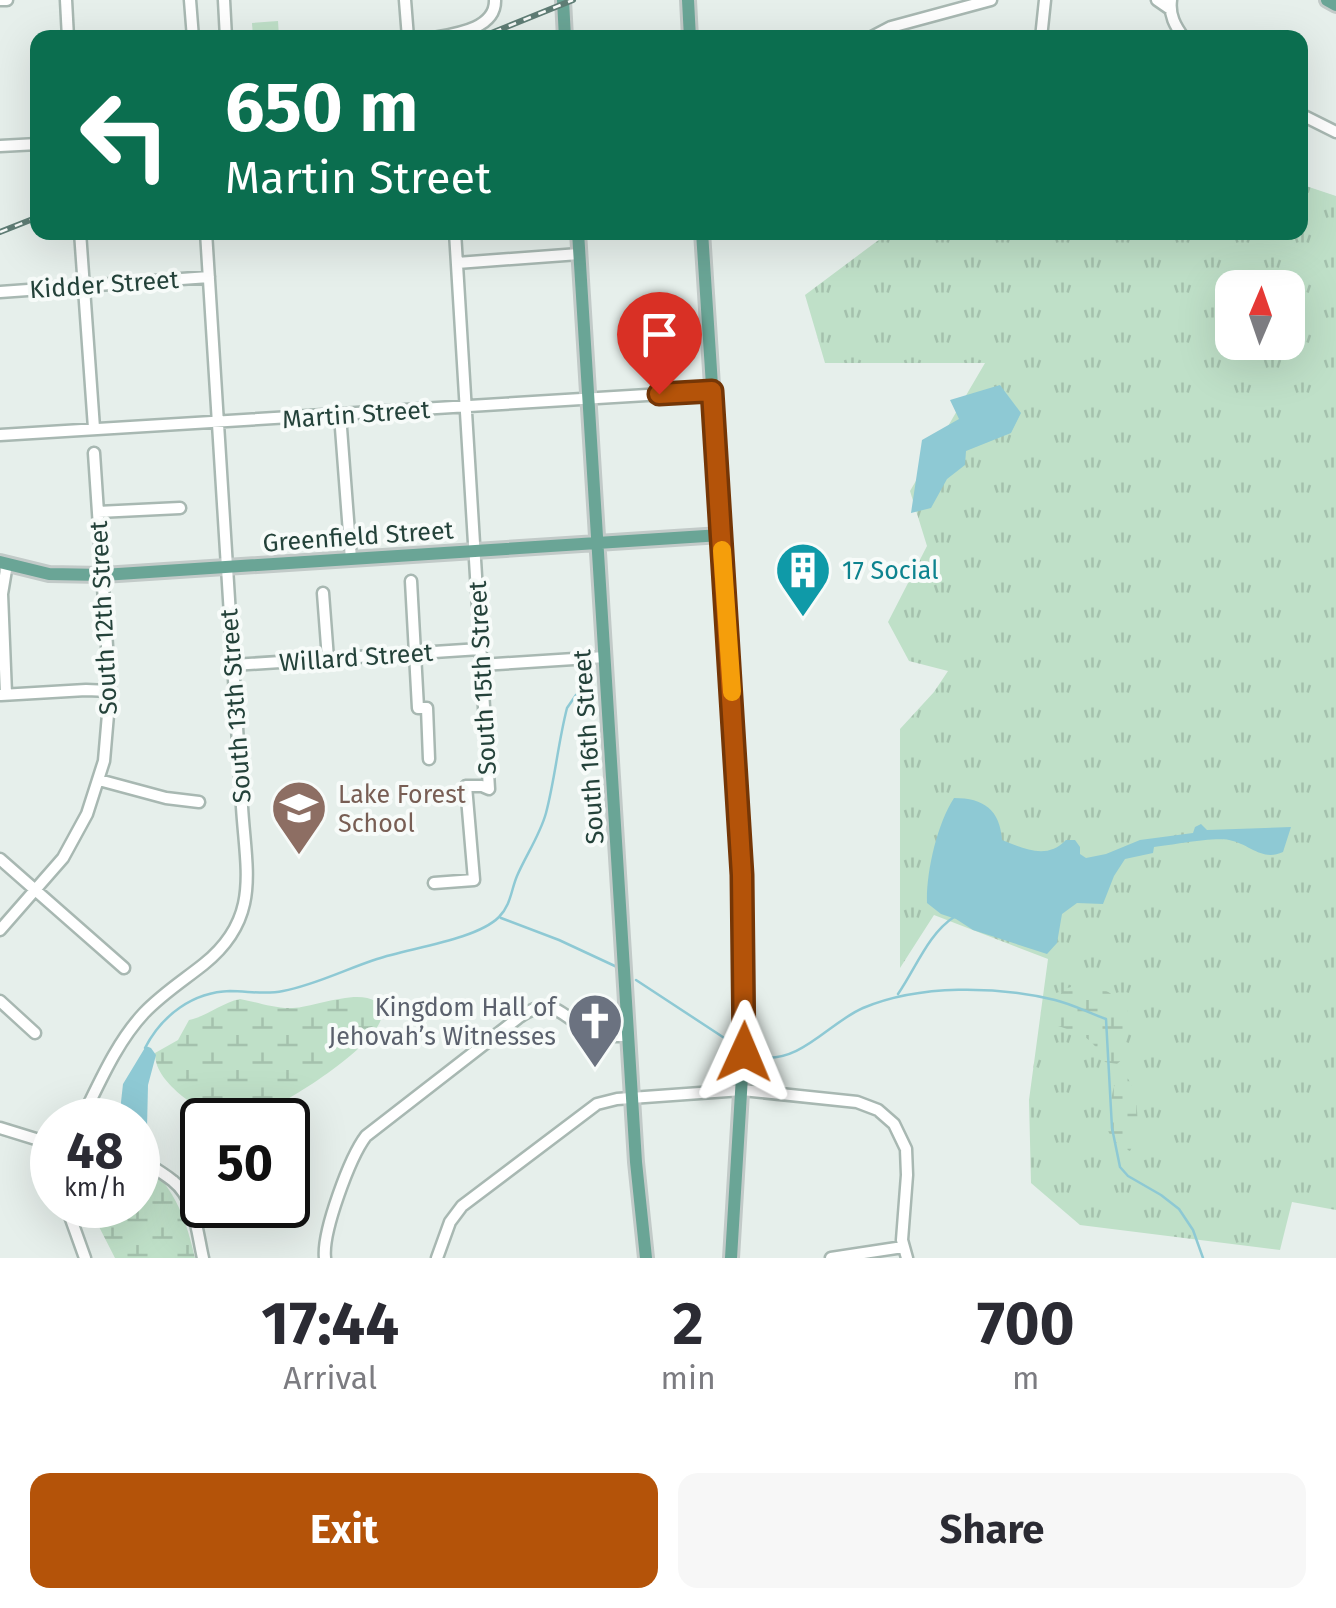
<!DOCTYPE html>
<meta charset="utf-8">
<style>
body{margin:0;font-family:"Fira Sans",sans-serif;background:#f7f7f7;color:#2b2b33;height:100vh;display:flex;flex-direction:column;font-size:38px;white-space:nowrap}
*{box-sizing:border-box;margin:0}
p{font-size:32px;color:#7c7c81}
.icon{flex:none;width:55px;height:55px;fill:none;stroke:currentColor;stroke-width:2;stroke-linecap:round;stroke-linejoin:round}
.map{position:relative;height:1258px;overflow:hidden}
.drawer{display:flex;flex-direction:column;background:#fff;flex:1}
.drawer>*{flex:none}
.guide{position:absolute;left:30px;top:30px;width:1278px;height:210px;border-radius:20px;box-shadow:0 10px 40px #0002;background:#0b6e4f;color:#fff;overflow:hidden}
.needle{width:65px;rotate:2deg}
.tools{position:absolute;left:1215px;top:270px;display:grid;gap:20px}
.tools a{display:grid;place-items:center;width:90px;height:90px;border-radius:20px;background:#fff;box-shadow:0 10px 40px #0002;font-size:50px}
.speed{position:absolute;left:30px;top:1098px;display:flex;gap:20px;font-size:50px;font-weight:700;text-align:center}
.speed>*{display:grid;place-content:center;width:130px;height:130px;border-radius:50%;background:#fff;box-shadow:0 10px 40px #0002;line-height:1}
.speed small{font-size:25px;font-weight:400}
.speed .limit{border:5px solid #111;border-radius:15px;background:#fff;color:#111}
.pin{position:absolute;display:grid;place-items:center;width:85px;height:85px;color:#fff;margin:-102px -42px;border-radius:50% 50% 50% 0;rotate:-45deg;box-shadow:0 0 10px #0007}
.pin .icon{rotate:45deg}
.me{position:absolute;width:110px;margin:-55px;rotate:1deg;stroke-linejoin:round;filter:drop-shadow(0 0 8px #0008)}
.turn{display:flex;align-items:center;gap:35px;height:210px;padding:0 30px;font-size:45px}
.turn .icon{width:130px;height:130px;stroke-width:2.5}
.turn b{display:block;font-size:70px;line-height:85px}
.eta{display:flex;justify-content:space-evenly;align-items:center;height:170px;text-align:center}
.eta b{font-size:60px;font-weight:700;line-height:70px}
.button{display:flex;gap:20px;margin-top:auto;padding:20px 30px}
.button a{flex:1;height:115px;border-radius:20px;background:#b45309;color:#fff;font-size:40px;font-weight:700;line-height:115px;text-align:center}
.button a+a{background:#f7f7f7;color:#2b2b33}
.map>svg:first-child{display:block}
.grass{fill:url(#grass-tufts);fill-rule:evenodd}
.wetland{fill:url(#wetland-marsh)}
.pitch{fill:#bfe0c8}
.water{fill:#8ec9d4}
.lines{fill:none;stroke-linecap:round;stroke-linejoin:round}
.stream{stroke:#8ec9d4;stroke-width:2.5}
.minor-casing{stroke:#a8b8b2;stroke-width:15}
.major-casing{stroke:#c2cac8;stroke-width:18}
.minor{stroke:#fff;stroke-width:10}
.major{stroke:#6aa596;stroke-width:12}
.rail-casing{stroke:#5f7d75;stroke-width:6}
.rail{stroke:#f7fbf9;stroke-width:2.5;stroke-dasharray:8;stroke-linecap:butt}
.route-casing{stroke:#753606;stroke-width:25}
.route{stroke:#b45309;stroke-width:18}
.slow{stroke:#f59e0b;stroke-width:18}
.labels{text-anchor:middle;stroke-width:8;stroke-linejoin:round;paint-order:stroke}
.street-label{font-size:25px;fill:#24423a;stroke:#f7fbf9}
.culture-label{font-size:25px;fill:#0d838f;stroke:#f7fbf9;text-anchor:start}
.education-label{font-size:25px;fill:#785e54;stroke:#f7fbf9;text-anchor:start}
.worship-label{font-size:25px;fill:#5b616d;stroke:#f7fbf9;text-anchor:end}
</style>
<div class="map">
<svg width="1336" height="1258" viewBox="0 0 1336 1258">
<defs>
<pattern id="grass-tufts" width="24" height="20" patternUnits="userSpaceOnUse" patternTransform="scale(2.5)"><rect width="24" height="20" fill="#bfe0c8"/><path d="M3 7l-1-3M5 7V3M7 7l1-3M15 17l-1-3M17 17v-4M19 17l1-3" fill="none" stroke="#a4c1ad"/></pattern>
<pattern id="wetland-marsh" width="20" height="14" patternUnits="userSpaceOnUse" patternTransform="scale(2.5)"><rect width="20" height="14" fill="#bfe0c8"/><path d="M1 5h8M5 5V1M11 12h8M15 12V8" fill="none" stroke="#a4c1ad"/></pattern>
</defs>
<rect width="100%" height="100%" fill="#e6efeb"/>
<path class="grass" d="M 1300,184 L 1336,196 L 1336,1210 L 1292,1202 L 1280,1250 L 1080,1225 L 1031,1183 L 1029,1100 L 1048,959 L 934,915 L 900,968 L 900,729 L 934,692 L 948,671 L 909,661 L 888,622 L 927,546 L 910,491 L 985,363 L 825,363 L 805,295 L 888,233 L 1300,232 ZM 1232,288 L 1288,288 L 1288,342 L 1232,342 Z"/>
<path class="wetland" d="M 1084,984 C 1100,986 1127,998 1129,1017 C 1129,1026 1126,1034 1125,1042 C 1124,1054 1126,1057 1117,1064 L 1105,1062 C 1092,1037 1084,1035 1058,1026 L 1056,1023 L 1058,1000 L 1063,989 Z
M 240,999 C 257,1002 275,1009 293,1008 C 313,1007 357,989 375,1001 C 416,1027 269,1115 246,1119 C 225,1123 197,1108 182,1096 C 168,1084 155,1071 155,1053 L 178,1040 L 189,1020 C 208,1016 221,1003 240,999 Z
M 1123,1071 C 1138,1089 1143,1130 1130,1151 C 1118,1146 1104,1134 1107,1119 C 1108,1112 1110,1109 1111,1102 C 1113,1089 1114,1082 1123,1071 Z
M 138,1153 C 173,1188 184,1210 195,1258 L 115,1258 L 94,1217 L 92,1205 L 138,1205 Z"/>
<path class="pitch" d="M 278,21 L 279,37 L 253,37 L 252,23 Z"/>
<path class="water" d="M 1000,385 L 1021,413 L 1011,433 L 966,451 L 965,465 L 947,479 L 931,508 L 911,513 L 922,440 L 959,419 L 950,400 Z
M 954,798 C 984,798 1000,810 1002,840 C 1025,849 1047,860 1066,840 L 1075,840 L 1080,847 L 1080,854 L 1086,858 L 1106,854 L 1140,840 L 1193,833 L 1195,827 L 1201,824 L 1207,830 L 1291,827 L 1283,852 C 1262,862 1250,844 1229,840 C 1211,837 1174,845 1154,847 L 1153,853 L 1125,859 L 1114,876 L 1103,904 L 1077,903 L 1062,914 L 1057,943 L 1047,954 L 973,930 L 956,919 L 941,914 L 927,903 C 926,873 937,824 954,798 Z
M 146,1046 L 151,1048 L 156,1055 L 148,1085 L 147,1128 L 141,1132 L 138,1131 L 138,1120 L 119,1120 L 123,1084 Z"/>
<g class="lines">
<path class="stream" d="M 501,918 L 559,940 L 617,967
M 636,980 L 735,1045
M 898,994 C 916,968 928,934 954,917
M 145,1048 C 162,1015 193,992 230,991 C 248,991 265,995 283,991 C 315,985 346,969 377,959 C 409,948 476,940 499,917 C 511,905 511,890 517,876 C 526,855 540,835 546,813 C 555,779 558,743 567,708 L 576,695 L 590,685
M 760,1057 C 800,1064 830,1022 863,1008 C 920,984 996,986 1055,1000 C 1072,1004 1089,1013 1106,1019 L 1112,1128 L 1120,1167 L 1128,1176 L 1161,1195 L 1179,1209 L 1193,1230 L 1203,1258"/>
<g class="minor-casing">
<path id="minor" d="M 0,0 L 7,0
M 66,0 L 68,38
M 190,0 L 193,38
M 224,0 L 226,38
M 405,0 L 408,38
M 1157,0 L 1170,9
M 1171,0 C 1169,15 1175,26 1184,38
M 433,38 C 455,34 496,29 495,0
M 870,38 L 891,27 L 991,0
M 1041,38 L 1045,0
M 1300,114 L 1336,132
M 0,146 L 38,144
M 80,232 L 94,428
M 457,263 L 579,254
M 0,292 L 209,277
M 340,415 L 351,559
M 0,435 L 712,391
M 98,512 L 180,508
M 411,581 L 418,708 L 427,708 L 429,759
M 323,593 L 328,659
M 233,665 L 480,649
M 481,665 L 605,657
M 6,694 L 2,594 L 7,564
M 1,695 L 86,690 L 110,691
M 99,780 L 166,798 L 199,802
M 0,859 L 124,968
M 434,883 L 474,880 L 466,786 L 482,786 L 489,789 L 455,232
M 0,930 L 63,858 L 87,814 L 104,761 L 110,691 L 94,453
M 0,1001 L 35,1033
M 81,1120 C 99,1084 116,1043 144,1013 C 162,994 184,980 204,964 C 261,918 246,871 242,807 L 206,232
M 0,1128 L 52,1144
M 138,1158 C 149,1165 162,1172 173,1181 C 195,1198 197,1232 203,1258
M 66,1205 L 85,1258
M 325,1258 C 322,1232 350,1157 366,1136 L 518,1018 C 553,993 558,1015 589,1030 C 601,1037 615,1036 629,1036
M 437,1258 L 450,1222 L 462,1206 L 597,1104 L 617,1099 L 742,1090 L 857,1102 L 878,1110 L 894,1124 L 906,1149 L 907,1175 L 902,1240 L 907,1258
M 831,1258 L 903,1247"/>
</g>
<g class="major-casing">
<path id="major" d="M 563,0 L 565,38
M 688,0 L 690,38
M 1327,0 L 1336,5
M 578,232 L 636,1162 L 646,1258
M 702,232 L 732,693 L 744,917 L 744,1043 L 731,1258
M 0,562 L 49,574 L 103,575 L 721,535"/>
</g>
<use href="#minor" class="minor"/>
<use href="#major" class="major"/>
<g class="rail-casing">
<path id="rail" d="M 479,38 L 573,0
M 0,232 L 38,217"/>
</g>
<use href="#rail" class="rail"/>
</g>
<g class="lines">
<g class="route-casing">
<path id="route" d="M 659,394 L 712,391 L 742,875 L 744,1052"/>
</g>
<use href="#route" class="route"/>
<path class="slow" d="M 722,550 L 732,692"/>
</g>
<defs>
<g id="building-pin" transform="scale(2.875)"><path d="M0 17L-7.5 6A9.5 9.5 0 1 1 7.5 6Z" fill="#0f9aa8" stroke="#f7fbf9"/><path d="M-4-6H4V6H1V3H-1V6H-4ZM-2.5-4.3h1.7v1.8h-1.7ZM.8-4.3h1.7v1.8H.8ZM-2.5-1h1.7V.8h-1.7ZM.8-1h1.7V.8H.8Z" fill="#fff"/></g>
<g id="school-pin" transform="scale(2.875)"><path d="M0 17L-7.5 6A9.5 9.5 0 1 1 7.5 6Z" fill="#8d6e63" stroke="#f7fbf9"/><path d="M0-5L7-2L0 1L-7-2ZM-4 1L0 2.5L4 1V4Q0 6-4 4Z" fill="#fff"/></g>
<g id="church-pin" transform="scale(2.875)"><path d="M0 17L-7.5 6A9.5 9.5 0 1 1 7.5 6Z" fill="#6b7280" stroke="#f7fbf9"/><path d="M-1.2-6h2.4v3.5h3.3v2.4h-3.3V6h-2.4V-.1h-3.3v-2.4h3.3Z" fill="#fff"/></g>
</defs>
<g fill-rule="evenodd">
<use href="#building-pin" x="803" y="570"/>
<use href="#school-pin" x="299" y="808"/>
<use href="#church-pin" x="595" y="1021"/>
</g>
<g class="labels">
<g class="street-label">
<text transform="translate(104 284) rotate(-4)" y="9">Kidder Street</text>
<text transform="translate(356 414) rotate(-4)" y="9">Martin Street</text>
<text transform="translate(358 536) rotate(-4)" y="9">Greenfield Street</text>
<text transform="translate(103 618) rotate(-93)" y="9">South 12th Street</text>
<text transform="translate(356 657) rotate(-4)" y="9">Willard Street</text>
<text transform="translate(482 678) rotate(-93)" y="9">South 15th Street</text>
<text transform="translate(235 706) rotate(-94)" y="9">South 13th Street</text>
<text transform="translate(588 747) rotate(-94)" y="9">South 16th Street</text>
</g>
<g class="culture-label">
<text x="842" y="579">17 Social</text>
</g>
<g class="education-label">
<text x="338" y="803">Lake Forest<tspan x="338" dy="29">School</tspan></text>
</g>
<g class="worship-label">
<text x="556" y="1016">Kingdom Hall of<tspan x="556" dy="29">Jehovah’s Witnesses</tspan></text>
</g>
</g>
</svg>
<div class="tools">
<a><svg class="needle" viewBox="-14 -14 28 28"><path d="M0-13l5 13h-10z" fill="#e53935"/><path d="M0 13l5-13h-10z" fill="#7c7c81"/></svg></a>
</div>
<div class="speed"><div>48<small>km/h</small></div><div class="limit">50</div></div>
<div class="pin" style="left:659px;top:394px;background:#d93025"><svg class="icon" aria-label="arrive" viewBox="0 0 24 24"><path d="M6 21V4h12l-3 4 3 4H6"/></svg></div>
<svg class="me" style="left:744px;top:1052px" viewBox="-20 -20 40 40"><path d="M0-17L14 15 0 8-14 15z" fill="#b45309" stroke="#fff" stroke-width="4"/></svg>
<div class="guide">
<div class="turn"><svg class="icon" aria-label="left" viewBox="0 0 24 24"><path d="M17 20v-9H6M10 6l-5 5 5 5"/></svg><div><b>650 m</b>Martin Street</div></div>
</div>
</div>
<section class="drawer">
<div class="eta">
<div><b>17:44</b><p>Arrival</p></div>
<div><b>2</b><p>min</p></div>
<div><b>700</b><p>m</p></div>
</div>
<div class="button"><a>Exit</a><a>Share</a></div>
</section>
